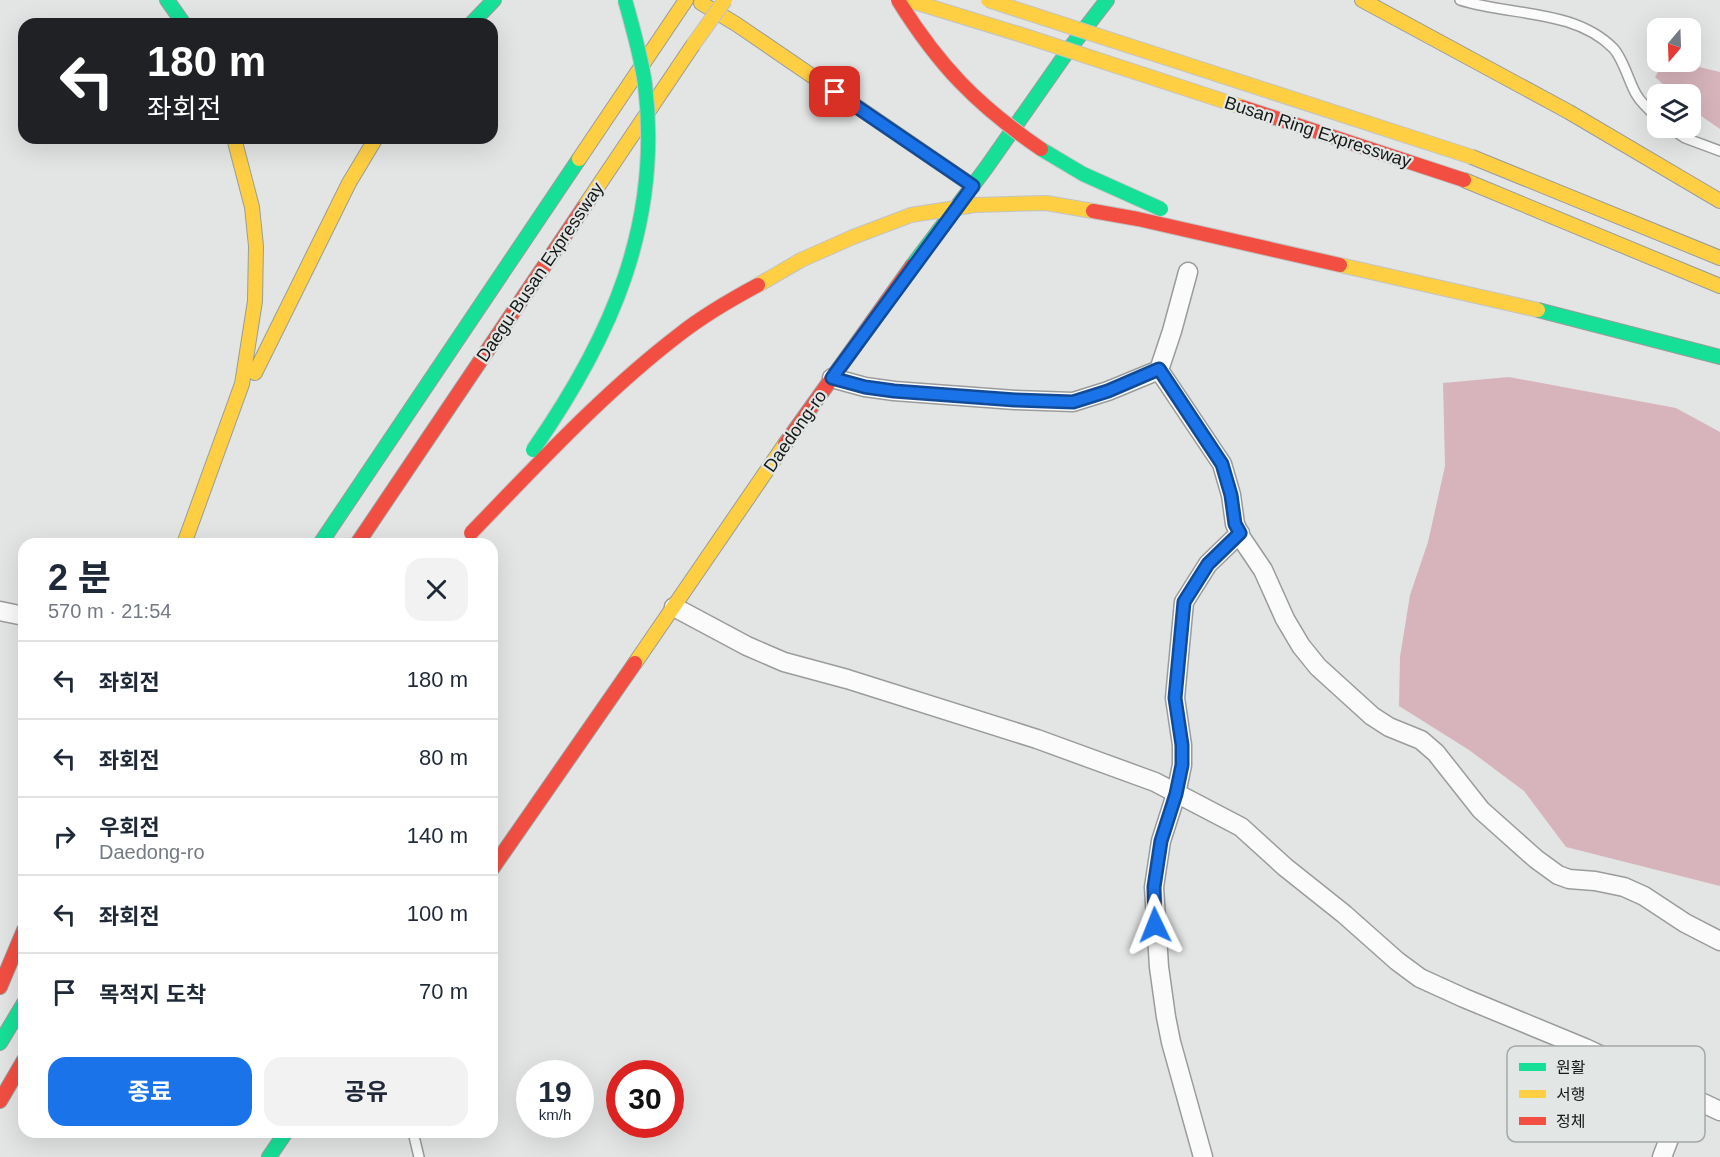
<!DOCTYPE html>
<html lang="ko">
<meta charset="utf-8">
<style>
body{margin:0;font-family:Arial,"Noto Sans KR",sans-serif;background:#f2f2f3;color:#1f2937;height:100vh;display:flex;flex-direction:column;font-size:22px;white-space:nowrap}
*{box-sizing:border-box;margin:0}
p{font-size:20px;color:#747a83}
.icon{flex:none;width:33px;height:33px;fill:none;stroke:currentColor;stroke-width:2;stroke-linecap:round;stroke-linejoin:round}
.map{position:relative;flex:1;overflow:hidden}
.sheet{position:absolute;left:18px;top:538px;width:480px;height:600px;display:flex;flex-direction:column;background:#fff;border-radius:18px;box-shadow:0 6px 24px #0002}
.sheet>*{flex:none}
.banner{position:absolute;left:18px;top:18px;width:480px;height:126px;border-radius:18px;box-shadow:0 6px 24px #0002;background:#202124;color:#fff;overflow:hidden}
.needle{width:39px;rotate:199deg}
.tools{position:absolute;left:1647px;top:18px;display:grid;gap:12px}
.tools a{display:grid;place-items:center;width:54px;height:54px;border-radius:12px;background:#fff;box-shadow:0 6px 24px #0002;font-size:30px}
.speed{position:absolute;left:516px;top:1060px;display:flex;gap:12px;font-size:30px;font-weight:700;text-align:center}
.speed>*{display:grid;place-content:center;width:78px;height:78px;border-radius:50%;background:#fff;box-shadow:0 6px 24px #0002;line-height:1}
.speed small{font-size:15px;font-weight:400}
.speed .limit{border:9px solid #d22;background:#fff;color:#111}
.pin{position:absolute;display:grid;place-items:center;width:51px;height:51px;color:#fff;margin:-26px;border-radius:12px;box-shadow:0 3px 9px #0006}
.me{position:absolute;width:66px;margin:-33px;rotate:358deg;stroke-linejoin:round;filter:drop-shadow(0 0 4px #0008)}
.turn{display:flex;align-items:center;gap:21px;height:126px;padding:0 30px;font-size:27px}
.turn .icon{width:78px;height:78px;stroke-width:2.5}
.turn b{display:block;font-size:42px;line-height:51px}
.round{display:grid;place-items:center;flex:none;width:63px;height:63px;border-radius:18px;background:#f2f2f3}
.head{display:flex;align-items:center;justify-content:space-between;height:102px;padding:0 30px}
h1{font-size:36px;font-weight:700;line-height:45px}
.primary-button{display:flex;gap:12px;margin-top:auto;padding:12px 30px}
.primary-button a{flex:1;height:69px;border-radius:18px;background:#1a73e8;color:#fff;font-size:24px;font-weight:700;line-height:69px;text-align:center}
.primary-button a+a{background:#f2f2f3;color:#1f2937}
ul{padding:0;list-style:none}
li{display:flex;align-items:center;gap:18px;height:78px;padding:0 30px;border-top:2px solid #e0e1e3}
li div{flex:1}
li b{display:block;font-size:22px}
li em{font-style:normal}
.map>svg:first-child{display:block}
.forest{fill:#d7b4bc}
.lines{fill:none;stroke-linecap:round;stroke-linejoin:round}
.lane-casing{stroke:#9a9c9b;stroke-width:12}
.street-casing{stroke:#9a9c9b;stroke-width:21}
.fast-casing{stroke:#9a9c9b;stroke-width:16}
.slow-casing{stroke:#9a9c9b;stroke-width:16}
.jam-casing{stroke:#9a9c9b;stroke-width:16}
.lane{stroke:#fbfbfb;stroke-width:9}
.street{stroke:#fbfbfb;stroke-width:18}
.fast{stroke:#16e098;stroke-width:14}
.slow{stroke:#ffcf43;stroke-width:14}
.jam{stroke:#f24e42;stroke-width:14}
.fast-bridge-casing{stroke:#c2c3c3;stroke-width:16;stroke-linecap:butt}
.slow-bridge-casing{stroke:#c2c3c3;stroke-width:16;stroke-linecap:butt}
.jam-bridge-casing{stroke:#c2c3c3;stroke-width:16;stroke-linecap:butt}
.fast-bridge{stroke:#16e098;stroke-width:14}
.slow-bridge{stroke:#ffcf43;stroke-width:14}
.jam-bridge{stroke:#f24e42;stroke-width:14}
.route-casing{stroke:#114b97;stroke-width:15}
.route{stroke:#1a73e8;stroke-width:10}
.labels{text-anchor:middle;stroke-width:4.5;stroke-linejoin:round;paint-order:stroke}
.street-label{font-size:18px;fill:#161817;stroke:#e2e6e4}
.key{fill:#e2e6e4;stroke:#a5a8a6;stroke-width:1.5}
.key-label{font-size:16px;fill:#161817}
</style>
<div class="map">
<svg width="1720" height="1157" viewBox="0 0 1720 1157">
<rect width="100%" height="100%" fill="#e3e5e4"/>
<path class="forest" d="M 1664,62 L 1678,62 L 1720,72 L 1720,129 L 1691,109 L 1690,94 L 1674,94 L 1655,77 Z
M 1509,377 L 1676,408 L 1720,432 L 1720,886 L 1566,847 L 1524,791 L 1469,750 L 1399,706 L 1400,657 L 1410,595 L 1428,542 L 1445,466 L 1443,383 Z"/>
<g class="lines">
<g class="lane-casing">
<path id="lane" d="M 1460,0 C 1510,16 1574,9 1613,48 C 1623,58 1629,82 1636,94 C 1641,103 1650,111 1658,118
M 1670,128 L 1685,138 L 1720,151
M 413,1132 L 419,1157"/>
</g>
<g class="street-casing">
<path id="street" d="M 1159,370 L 1222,464 L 1231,495 L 1235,524 L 1242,539 L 1263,570 L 1285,619 L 1301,646 L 1318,667 L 1372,716 L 1389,727 L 1421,740 L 1436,753 L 1481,810 L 1536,859 L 1558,875 L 1569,879 L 1595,881 L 1624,887 L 1644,896 L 1685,923 L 1720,941
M 832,378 L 865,387 L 894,391 L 1015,400 L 1073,402 L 1108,391 L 1159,370 L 1172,331 L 1188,272
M 674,607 L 747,646 L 784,662 L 847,679 L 1037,739 L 1155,782 L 1241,827 L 1285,867 L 1344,914 L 1397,961 L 1420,978 L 1464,998 L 1585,1048 L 1720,1111
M 0,611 L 24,616
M 1203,1157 L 1171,1042 L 1166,1017 L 1159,967 L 1154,887 L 1161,841 L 1176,794 L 1182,765 L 1182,745 L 1175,698 L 1184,602 L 1208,564 L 1240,533
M 1662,1157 L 1686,1095"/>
</g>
<g class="fast-casing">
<path id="fast" d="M 167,0 L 184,24
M 471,24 L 494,0
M 912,266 L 986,168 L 1070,48 L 1107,0
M 1538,310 L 1720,357
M 320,544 L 579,159
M 0,1043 L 24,1003
M 269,1157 L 286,1132"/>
</g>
<g class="slow-casing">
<path id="slow" d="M 1362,0 L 1569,112 L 1720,201
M 701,3 L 736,24 L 973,186
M 1472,157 L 1720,258
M 579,159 L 686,0
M 1464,180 L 1720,286
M 584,207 L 693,45
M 255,373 L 349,183 L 376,138
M 184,544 L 242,384 L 255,301 L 256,246 L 252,207 L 234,138
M 635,663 L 785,444"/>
</g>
<g class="jam-casing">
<path id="jam" d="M 785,444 L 912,266
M 357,544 L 584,207
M 492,869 L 635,663
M 0,987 L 24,930
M 0,1101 L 24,1060"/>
</g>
<use href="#lane" class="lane"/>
<use href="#street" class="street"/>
<use href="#fast" class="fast"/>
<use href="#slow" class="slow"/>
<use href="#jam" class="jam"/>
<g class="fast-bridge-casing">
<path id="fast-bridge" d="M 1041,149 L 1083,174 L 1161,209
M 533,450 C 611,338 662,224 645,84 C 641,56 633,28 625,0"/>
</g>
<g class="slow-bridge-casing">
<path id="slow-bridge" d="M 908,0 L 1022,35 L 1242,107
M 988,0 L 1472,157
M 693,45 L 725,0
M 1340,265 L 1538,310
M 758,285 L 801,260 L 853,237 L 911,215 L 975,205 L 1046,203 L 1093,211"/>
</g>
<g class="jam-bridge-casing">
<path id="jam-bridge" d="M 898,0 C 939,66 977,105 1041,149
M 1242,107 L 1464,180
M 1093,211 L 1138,219 L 1340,265
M 471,533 C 538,464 604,392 680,334 C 704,315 732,299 758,285"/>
</g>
<use href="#fast-bridge" class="fast-bridge"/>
<use href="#slow-bridge" class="slow-bridge"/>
<use href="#jam-bridge" class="jam-bridge"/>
</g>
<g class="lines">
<g class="route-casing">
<path id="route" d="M 835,92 L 973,186 L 832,378 L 865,387 L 894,391 L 1015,400 L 1073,402 L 1108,391 L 1159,369 L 1222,464 L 1231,495 L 1235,524 L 1240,533 L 1208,564 L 1184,602 L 1175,698 L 1182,745 L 1182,765 L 1176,794 L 1161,841 L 1154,887 L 1155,925"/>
</g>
<use href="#route" class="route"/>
</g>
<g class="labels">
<g class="street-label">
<text transform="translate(1318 132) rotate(18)" y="6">Busan Ring Expressway</text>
<text transform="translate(540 272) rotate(-56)" y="6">Daegu-Busan Expressway</text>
<text transform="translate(795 431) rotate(-55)" y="6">Daedong-ro</text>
</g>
</g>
<rect x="1507" y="1046" width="198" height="96" rx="9" class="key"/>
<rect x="1519" y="1063" width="27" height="8" fill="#16e098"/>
<rect x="1519" y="1090" width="27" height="8" fill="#ffcf43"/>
<rect x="1519" y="1117" width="27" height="8" fill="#f24e42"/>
<g class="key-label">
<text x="1556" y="1073">원활</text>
<text x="1556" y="1100">서행</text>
<text x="1556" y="1127">정체</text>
</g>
</svg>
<div class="tools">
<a><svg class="needle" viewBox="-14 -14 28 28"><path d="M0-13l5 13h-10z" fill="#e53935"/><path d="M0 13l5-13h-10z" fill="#747a83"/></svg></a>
<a><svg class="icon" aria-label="layers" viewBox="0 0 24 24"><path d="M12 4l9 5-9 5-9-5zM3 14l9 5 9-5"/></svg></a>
</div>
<div class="speed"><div>19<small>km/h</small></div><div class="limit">30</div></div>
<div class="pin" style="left:835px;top:92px;background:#d93025"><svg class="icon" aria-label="arrive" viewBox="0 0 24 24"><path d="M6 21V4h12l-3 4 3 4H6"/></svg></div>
<svg class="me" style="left:1155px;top:925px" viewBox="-20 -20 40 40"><path d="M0-17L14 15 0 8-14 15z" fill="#1a73e8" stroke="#fff" stroke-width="4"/></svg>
<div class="banner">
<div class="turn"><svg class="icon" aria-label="left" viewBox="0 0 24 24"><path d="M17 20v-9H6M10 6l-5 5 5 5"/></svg><div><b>180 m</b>좌회전</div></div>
</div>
<section class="sheet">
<div class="head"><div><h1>2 분</h1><p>570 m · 21:54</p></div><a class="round"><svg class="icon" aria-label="close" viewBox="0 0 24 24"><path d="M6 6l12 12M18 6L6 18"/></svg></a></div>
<ul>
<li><svg class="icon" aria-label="left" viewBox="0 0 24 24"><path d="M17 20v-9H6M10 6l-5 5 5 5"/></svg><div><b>좌회전</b></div><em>180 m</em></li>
<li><svg class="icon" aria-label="left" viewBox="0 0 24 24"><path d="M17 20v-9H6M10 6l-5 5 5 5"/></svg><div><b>좌회전</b></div><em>80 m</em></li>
<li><svg class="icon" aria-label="right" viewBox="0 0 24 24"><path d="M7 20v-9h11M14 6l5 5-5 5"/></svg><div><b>우회전</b><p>Daedong-ro</p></div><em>140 m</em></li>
<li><svg class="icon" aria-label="left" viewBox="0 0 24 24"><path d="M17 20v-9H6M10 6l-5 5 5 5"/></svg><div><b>좌회전</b></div><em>100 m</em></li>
<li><svg class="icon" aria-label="arrive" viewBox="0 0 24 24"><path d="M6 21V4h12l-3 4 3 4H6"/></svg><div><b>목적지 도착</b></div><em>70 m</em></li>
</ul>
<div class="primary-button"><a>종료</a><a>공유</a></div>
</section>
</div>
